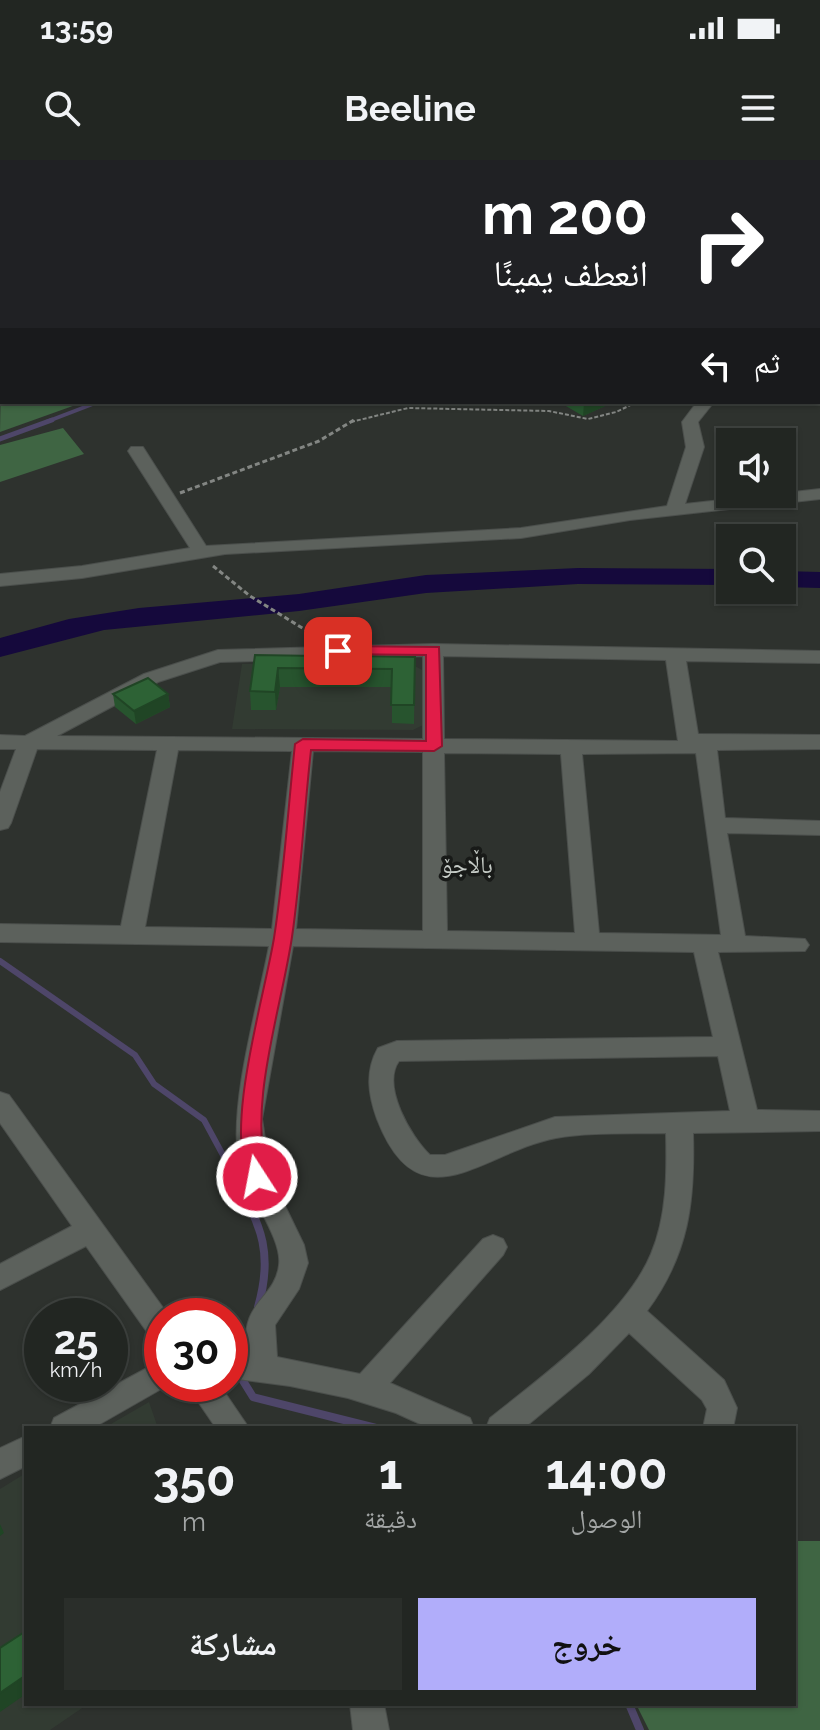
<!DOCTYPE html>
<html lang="ar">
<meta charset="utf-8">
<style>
body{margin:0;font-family:Raleway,"Noto Naskh Arabic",sans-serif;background:#2a2e2a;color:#f1f3f6;direction:rtl;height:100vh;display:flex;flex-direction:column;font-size:30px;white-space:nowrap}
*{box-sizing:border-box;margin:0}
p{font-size:26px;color:#a2a5a5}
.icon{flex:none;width:44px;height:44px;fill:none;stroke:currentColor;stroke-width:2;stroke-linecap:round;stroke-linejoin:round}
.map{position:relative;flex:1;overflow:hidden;direction:ltr}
.details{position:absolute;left:24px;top:1266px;width:772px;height:280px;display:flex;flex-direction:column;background:#222622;border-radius:0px;box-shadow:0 2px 6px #0004,0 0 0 2px #3f4340;direction:rtl}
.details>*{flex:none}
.banner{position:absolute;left:0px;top:0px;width:820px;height:244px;box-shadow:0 2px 6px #0004,0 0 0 2px #3f4340;direction:rtl;background:#202124;color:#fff;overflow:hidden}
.tools{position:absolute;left:716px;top:268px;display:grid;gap:16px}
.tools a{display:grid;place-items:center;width:80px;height:80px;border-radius:0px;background:#222622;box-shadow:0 2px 6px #0004,0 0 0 2px #3f4340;font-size:40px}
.speed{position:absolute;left:24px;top:1138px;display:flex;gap:16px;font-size:40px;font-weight:700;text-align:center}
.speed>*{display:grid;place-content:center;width:104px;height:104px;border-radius:50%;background:#222622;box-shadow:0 2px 6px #0004,0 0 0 2px #3f4340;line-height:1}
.speed small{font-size:20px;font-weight:400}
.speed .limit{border:12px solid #d22;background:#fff;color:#111}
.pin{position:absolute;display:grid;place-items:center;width:68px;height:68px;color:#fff;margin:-34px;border-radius:16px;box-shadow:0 4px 12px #0006}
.me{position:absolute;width:88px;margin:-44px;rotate:349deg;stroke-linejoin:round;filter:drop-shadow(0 0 6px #0008)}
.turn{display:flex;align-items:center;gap:28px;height:168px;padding:0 40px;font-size:36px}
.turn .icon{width:104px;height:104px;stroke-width:2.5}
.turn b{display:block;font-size:56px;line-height:68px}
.then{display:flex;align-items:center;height:76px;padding:0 40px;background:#0003;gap:16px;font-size:30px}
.eta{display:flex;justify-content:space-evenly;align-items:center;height:136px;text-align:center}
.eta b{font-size:48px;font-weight:700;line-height:56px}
.action{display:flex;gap:16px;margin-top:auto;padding:16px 40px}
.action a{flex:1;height:92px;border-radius:0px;background:#b1adfa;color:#111;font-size:32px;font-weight:700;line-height:92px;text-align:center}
.action a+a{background:#2a2e2a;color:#f1f3f6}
.status{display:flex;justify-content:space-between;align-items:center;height:56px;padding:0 40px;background:#222622;direction:ltr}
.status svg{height:22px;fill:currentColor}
header{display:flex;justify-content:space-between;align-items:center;height:104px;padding:0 40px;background:#222622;font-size:36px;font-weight:700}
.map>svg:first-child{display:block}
.built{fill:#323b32}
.green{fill:#3f6543}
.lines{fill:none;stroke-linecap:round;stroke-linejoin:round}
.stream-far3{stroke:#4e4669;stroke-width:4}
.stream-far2{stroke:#4e4669;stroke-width:5}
.stream-far1{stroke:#4e4669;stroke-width:6}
.stream{stroke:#4e4669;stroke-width:8}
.river{fill:#15093c;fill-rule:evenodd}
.street-casing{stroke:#4b4f4c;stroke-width:2}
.path-far1{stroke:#838683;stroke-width:2;stroke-dasharray:4 2;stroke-linecap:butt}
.path{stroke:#838683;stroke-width:3;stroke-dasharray:5 3;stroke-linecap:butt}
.street{fill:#5c615c;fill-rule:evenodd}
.wall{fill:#27542e}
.shaded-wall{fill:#204525}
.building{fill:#2d6235;stroke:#204525;stroke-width:2}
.route{fill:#e11d48;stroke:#92132f;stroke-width:2}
.labels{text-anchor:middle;stroke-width:7;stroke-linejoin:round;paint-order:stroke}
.quarter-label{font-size:24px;fill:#c5cbc6;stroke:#181a18}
</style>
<div class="status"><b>13:59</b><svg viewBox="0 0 49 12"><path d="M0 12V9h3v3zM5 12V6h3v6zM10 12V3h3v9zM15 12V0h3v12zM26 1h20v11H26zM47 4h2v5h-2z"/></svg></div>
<header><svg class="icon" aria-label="menu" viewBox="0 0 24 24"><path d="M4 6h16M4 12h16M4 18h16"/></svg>Beeline<svg class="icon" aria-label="search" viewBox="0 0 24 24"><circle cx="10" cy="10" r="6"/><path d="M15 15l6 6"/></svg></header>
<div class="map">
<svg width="820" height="1570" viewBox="0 0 820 1570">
<rect width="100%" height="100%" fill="#2e322e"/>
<path class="built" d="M 242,504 L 413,505 L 422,510 L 423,565 L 413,570 L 232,569 Z
M 149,1242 L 158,1268 L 104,1268 Z
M 26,1313 L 26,1544 L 88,1544 L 50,1570 L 0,1570 L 0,1329 Z"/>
<path class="green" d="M 155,0 L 492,0 L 495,2 L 147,2 Z
M 2,162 L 2,242 L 84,242 L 0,272 Z
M 63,268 L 84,294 L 0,322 L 0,285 Z
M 794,1381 L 820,1381 L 820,1570 L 649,1570 L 636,1544 L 794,1544 Z"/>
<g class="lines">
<path class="stream-far3" d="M 769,2 L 778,0
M 46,262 L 98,242"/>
<path class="stream-far2" d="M 0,279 L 52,260"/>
<path class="stream-far1" d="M 0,801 L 135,895 L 154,924 L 204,960 L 238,1023"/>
<path class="stream" d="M 237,1021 C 262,1067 273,1095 258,1147
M 240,1216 L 253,1237 L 376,1268
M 629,1544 L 640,1570"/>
<path class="river" d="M 578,408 L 730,409 L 730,425 L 578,424 L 426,433 L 299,451 L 104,470 L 0,497 L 0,478 L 69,459 L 139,448 L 299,434 L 426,415 Z
M 782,411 L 820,412 L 820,428 L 782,427 Z"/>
<g class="street-casing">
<path id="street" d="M 500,0 L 514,0 L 516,2 L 501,2 Z
M 818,149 L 820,149 L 820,159 L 818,159 Z
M 818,220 L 820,221 L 820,231 L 818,230 Z
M 697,242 L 714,242 L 698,262 L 704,287 L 685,344 L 820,329 L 820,339 L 630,360 L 521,378 L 225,394 L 82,418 L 0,426 L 0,414 L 82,406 L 190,388 L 128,291 L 131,287 L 143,287 L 206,386 L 521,368 L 667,346 L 686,287 L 682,262 Z
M 433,484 L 820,491 L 820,503 L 686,501 L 698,574 L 820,575 L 820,589 L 717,590 L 725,658 L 820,661 L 820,675 L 727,673 L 745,776 L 805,779 L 809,785 L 805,791 L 718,792 L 757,950 L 820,951 L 820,971 L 693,973 C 695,1042 689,1094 647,1151 L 724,1220 L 737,1248 L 733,1268 L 703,1268 L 707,1249 L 702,1240 L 629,1173 L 589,1214 L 524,1268 L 486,1268 L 490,1258 C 543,1216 625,1156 651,1094 C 667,1056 667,1013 666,973 C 630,974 591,972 556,978 C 482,992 419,1068 377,959 C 368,934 365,911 378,888 L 397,881 L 713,877 L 694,792 L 293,786 L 262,959 L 271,1017 L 304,1085 L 308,1103 L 299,1129 L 275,1165 L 277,1197 L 360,1214 L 483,1079 L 493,1075 L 503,1079 L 507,1087 L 503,1095 L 390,1223 L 470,1258 L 474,1268 L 429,1268 L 396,1253 L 348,1238 L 290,1226 L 230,1218 L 230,1192 L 247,1193 C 239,1141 275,1140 279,1105 C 283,1077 243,1029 238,997 C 230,939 258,845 269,786 L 0,782 L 0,764 L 121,766 L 157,590 L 37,589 L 11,663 L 8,668 L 0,670 L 0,632 L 16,589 L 0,589 L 0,575 L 25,576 L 144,514 L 218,490 ZM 423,496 L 423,579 L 57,576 L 158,522 L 220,502 ZM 443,496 L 666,500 L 678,581 L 444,579 ZM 178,590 L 292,591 L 272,769 L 145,767 ZM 313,591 L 423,592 L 423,771 L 296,769 ZM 444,593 L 561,594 L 575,773 L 447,771 ZM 696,593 L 721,775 L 599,773 L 582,594 ZM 718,896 L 730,951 L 555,957 L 445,995 L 430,995 C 411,977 381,926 399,901 Z
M 0,932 L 9,935 L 169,1156 L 162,1156 L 162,1183 L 152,1179 L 86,1086 L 0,1130 L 0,1104 L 72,1066 L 0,963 Z
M 162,1200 L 162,1224 L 170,1224 L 93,1268 L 50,1268 L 54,1258 Z
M 186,1224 L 219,1224 L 249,1268 L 216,1268 Z
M 26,1276 L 26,1306 L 0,1319 L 0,1288 Z
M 350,1544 L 384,1544 L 389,1570 L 353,1570 Z"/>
</g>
<path class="path-far1" d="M 351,262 L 408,248 L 549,251 L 588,259 L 616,252 L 637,242"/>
<path class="path" d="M 180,333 L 319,281 L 354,260
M 213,406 L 250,436 L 317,477"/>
<use href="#street" class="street"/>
</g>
<path class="wall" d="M 818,109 L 820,109 L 820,125 L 818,126 Z
M 559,242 L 614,242 L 583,256 Z
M 255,495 L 415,497 L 414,564 L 392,563 L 392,527 L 280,527 L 276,550 L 251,550 L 250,531 Z
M 113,534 L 168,534 L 170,547 L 136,564 L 115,547 Z"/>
<path class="shaded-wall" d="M 588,242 L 614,242 L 583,256 L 584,244 Z
M 278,508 L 280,527 L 276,550 L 275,532 Z
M 168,534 L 170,547 L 136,564 L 134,551 Z
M 0,1364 L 4,1373 L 0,1376 Z
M 26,1515 L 26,1534 L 0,1552 L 0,1533 Z"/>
<path class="building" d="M 320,490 L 357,490 L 357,496 L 415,497 L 414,545 L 391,545 L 392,509 L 278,508 L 275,532 L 250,531 L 255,495 L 319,496 Z
M 148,518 L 168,534 L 134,551 L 113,534 Z
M 26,1471 L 26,1515 L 0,1533 L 0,1488 Z"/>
<path class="route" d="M 338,486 L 439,487 L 442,586 L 434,591 L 311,590 C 304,652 301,715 292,777 C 281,851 247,946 268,1017 L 265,1023 L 257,1026 L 250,1023 C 223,970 264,839 274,778 C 284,714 288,649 295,584 L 303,579 L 426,581 L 426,495 L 333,494 L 330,491 Z"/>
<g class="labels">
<g class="quarter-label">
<text x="467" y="713">باڵاجۆ</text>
</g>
</g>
</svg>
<div class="tools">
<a><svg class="icon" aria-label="sound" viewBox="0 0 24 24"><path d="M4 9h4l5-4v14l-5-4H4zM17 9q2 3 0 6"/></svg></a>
<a><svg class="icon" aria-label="search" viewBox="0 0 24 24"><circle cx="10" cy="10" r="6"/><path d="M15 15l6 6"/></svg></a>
</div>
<div class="speed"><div>25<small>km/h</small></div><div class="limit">30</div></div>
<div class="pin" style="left:338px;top:491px;background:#d93025"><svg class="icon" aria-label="arrive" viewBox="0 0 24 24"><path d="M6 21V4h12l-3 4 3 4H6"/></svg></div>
<svg class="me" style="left:257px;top:1017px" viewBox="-20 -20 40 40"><circle r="17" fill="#e11d48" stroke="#fff" stroke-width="3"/><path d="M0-11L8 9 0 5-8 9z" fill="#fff"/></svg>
<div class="banner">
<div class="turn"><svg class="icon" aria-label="right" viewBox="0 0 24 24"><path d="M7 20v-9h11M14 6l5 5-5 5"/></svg><div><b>200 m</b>انعطف يمينًا</div></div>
<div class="then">ثم<svg class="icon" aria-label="left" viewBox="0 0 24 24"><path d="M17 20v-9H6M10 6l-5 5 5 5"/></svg></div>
</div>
<section class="details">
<div class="eta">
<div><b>14:00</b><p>الوصول</p></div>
<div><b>1</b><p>دقيقة</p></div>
<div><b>350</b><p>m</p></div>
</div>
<div class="action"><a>خروج</a><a>مشاركة</a></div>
</section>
</div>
